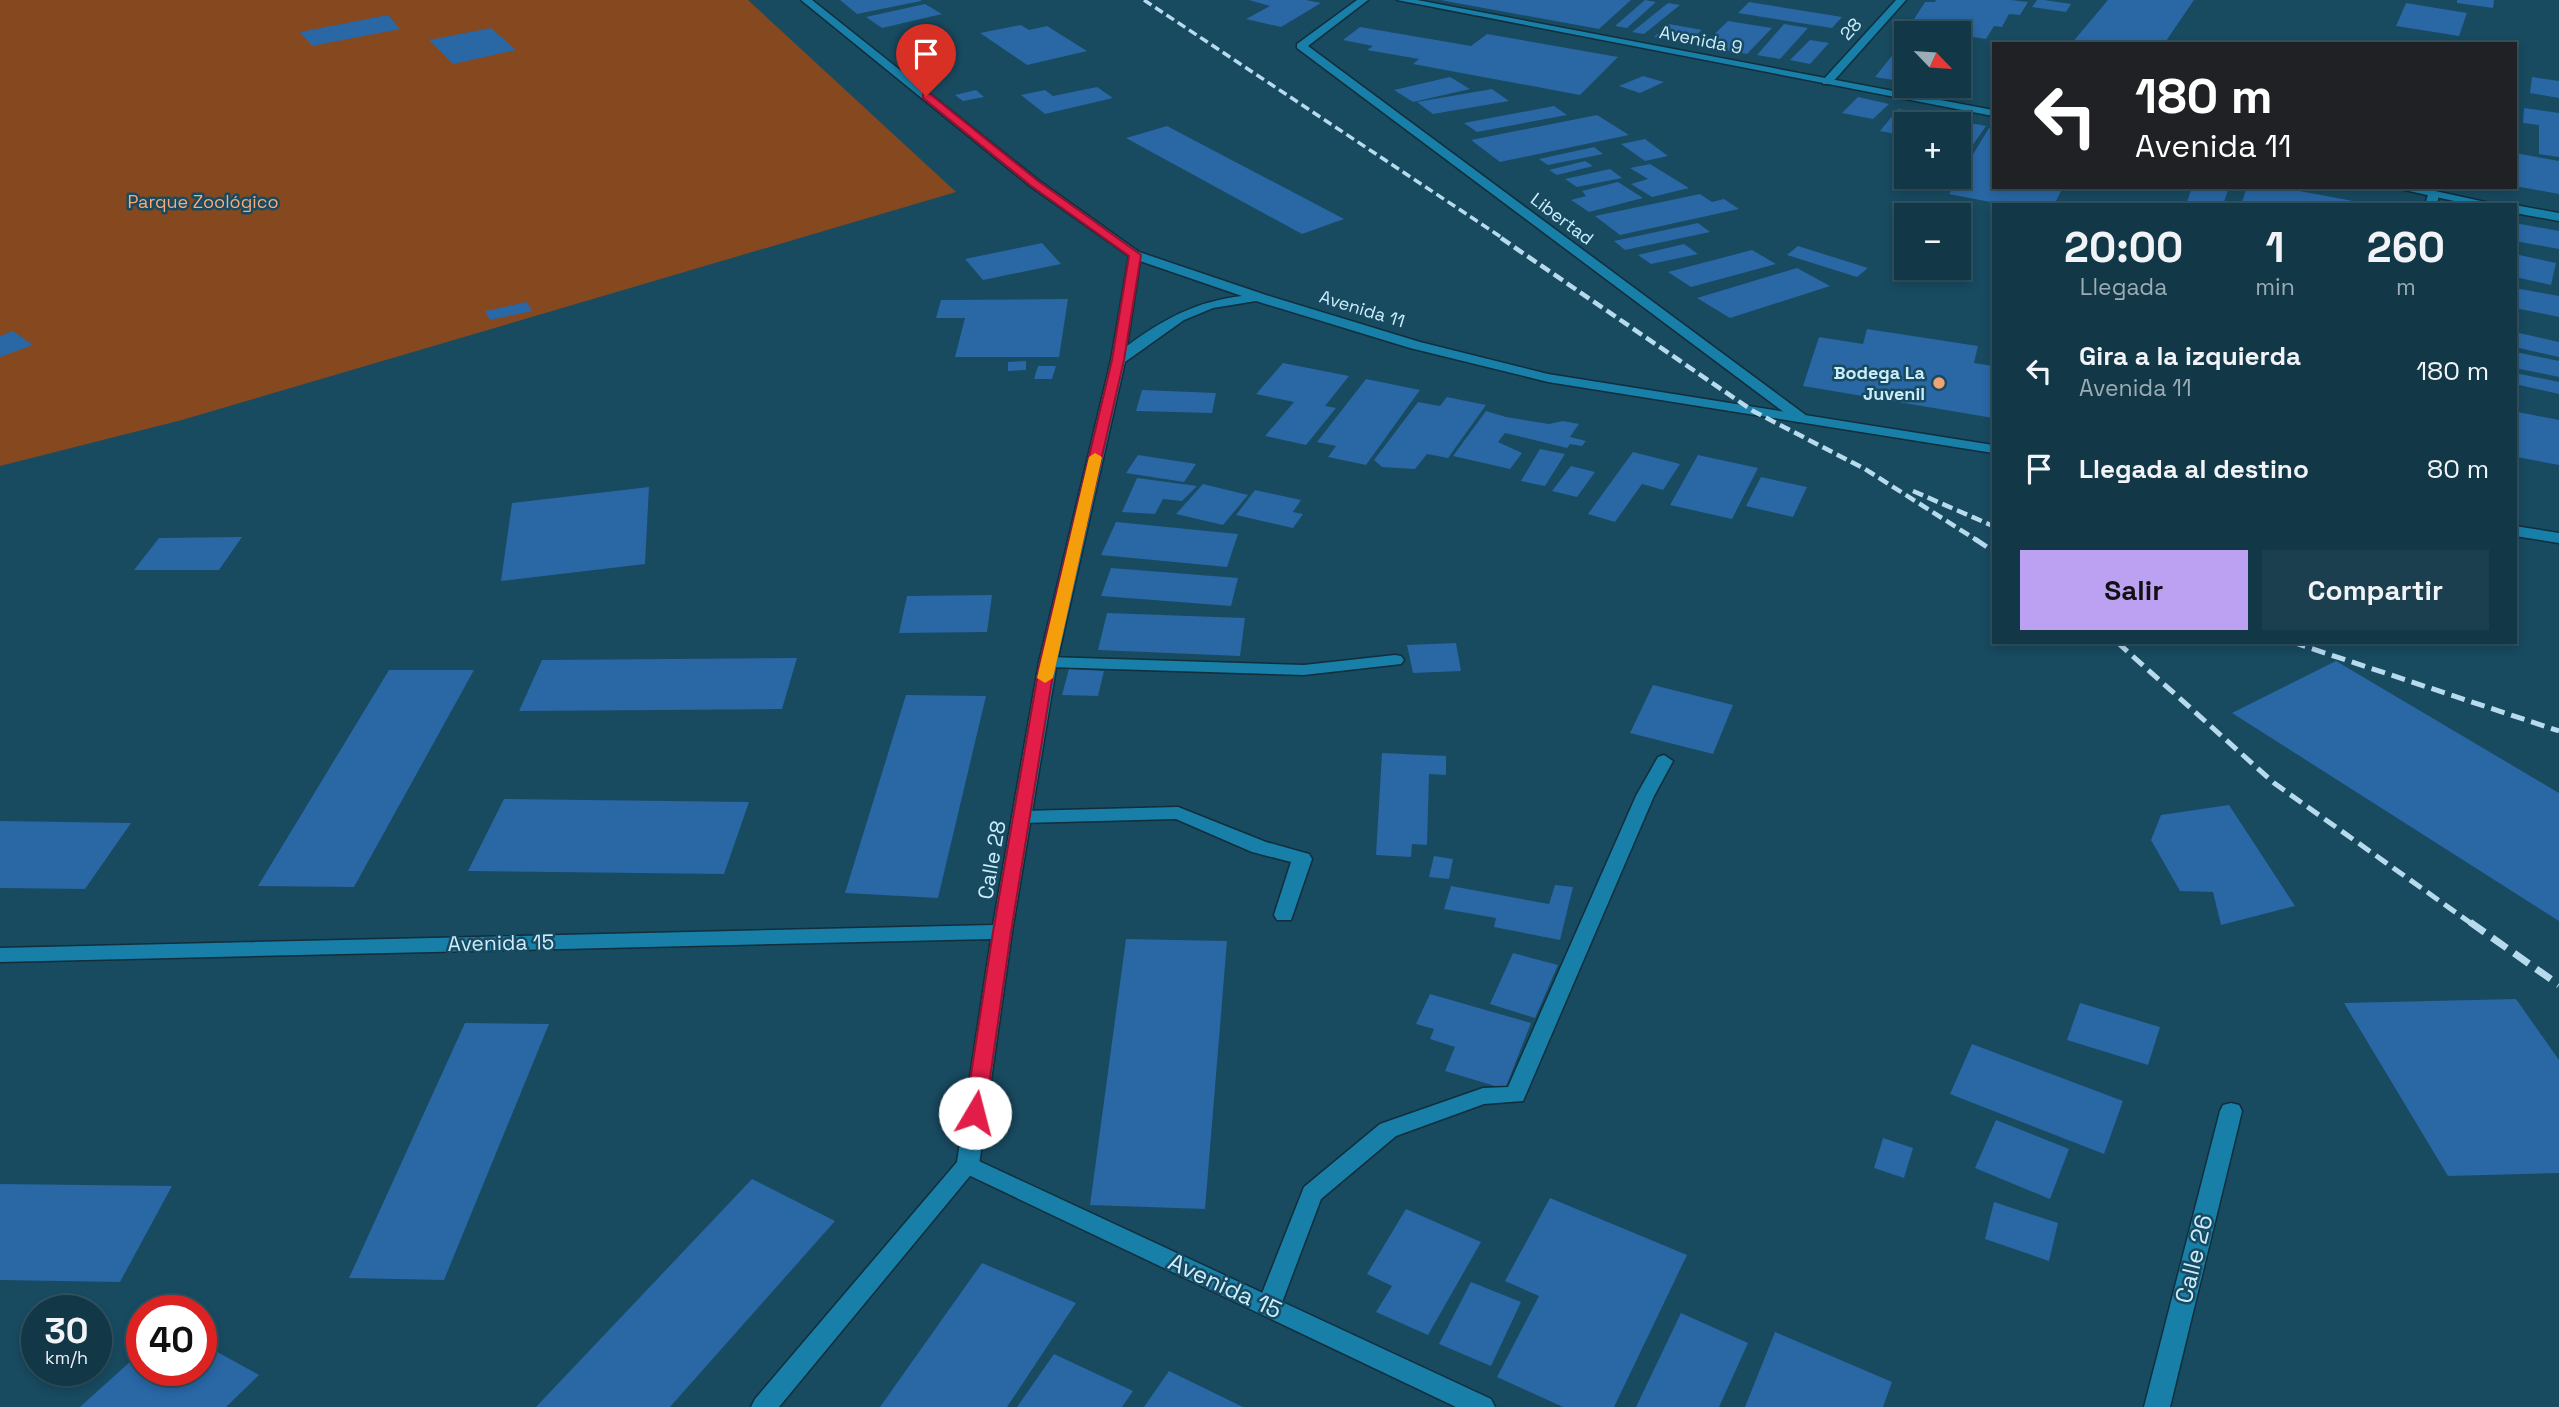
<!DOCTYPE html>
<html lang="es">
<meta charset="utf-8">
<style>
body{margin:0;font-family:"Space Grotesk",sans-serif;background:#1b3f4f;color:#f1f3f6;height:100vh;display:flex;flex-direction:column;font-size:26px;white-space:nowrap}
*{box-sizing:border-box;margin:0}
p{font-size:23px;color:#9cacb4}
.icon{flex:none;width:38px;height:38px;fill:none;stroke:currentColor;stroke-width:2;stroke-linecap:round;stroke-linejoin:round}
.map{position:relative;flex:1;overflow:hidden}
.drawer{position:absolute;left:1992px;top:203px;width:525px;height:441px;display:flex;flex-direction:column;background:#123848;border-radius:0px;box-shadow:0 4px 10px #0003,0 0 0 2px #315260}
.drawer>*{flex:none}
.banner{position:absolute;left:1992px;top:42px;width:525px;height:147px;border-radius:0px;box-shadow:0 4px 10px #0003,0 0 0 2px #315260;background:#202124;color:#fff;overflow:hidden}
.needle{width:46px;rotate:115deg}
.fabs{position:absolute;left:1894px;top:21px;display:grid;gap:14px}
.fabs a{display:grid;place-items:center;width:77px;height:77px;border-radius:0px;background:#123848;box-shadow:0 4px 10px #0003,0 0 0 2px #315260;font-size:35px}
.speed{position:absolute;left:21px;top:1295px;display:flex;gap:14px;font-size:35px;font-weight:700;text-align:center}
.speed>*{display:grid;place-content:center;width:91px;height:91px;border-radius:50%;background:#123848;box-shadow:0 4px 10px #0003,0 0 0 2px #315260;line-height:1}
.speed small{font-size:18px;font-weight:400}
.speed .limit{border:10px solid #d22;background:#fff;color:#111}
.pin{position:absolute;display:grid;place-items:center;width:60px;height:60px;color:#fff;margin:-72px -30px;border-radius:50% 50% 50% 0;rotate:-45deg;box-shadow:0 0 7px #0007}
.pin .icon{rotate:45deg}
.me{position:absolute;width:77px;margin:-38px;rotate:8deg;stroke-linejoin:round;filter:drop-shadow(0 0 5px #0008)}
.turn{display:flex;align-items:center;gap:24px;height:147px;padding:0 28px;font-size:32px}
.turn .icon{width:91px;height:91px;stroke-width:2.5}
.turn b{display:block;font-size:49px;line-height:60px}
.eta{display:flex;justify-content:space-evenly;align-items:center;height:119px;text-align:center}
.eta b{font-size:42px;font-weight:800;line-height:49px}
.primary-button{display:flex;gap:14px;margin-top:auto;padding:14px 28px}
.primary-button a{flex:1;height:80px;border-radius:0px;background:#bca0f2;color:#111;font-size:28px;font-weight:800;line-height:80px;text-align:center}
.primary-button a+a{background:#1b3f4f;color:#f1f3f6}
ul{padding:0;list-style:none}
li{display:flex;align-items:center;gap:21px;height:98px;padding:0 28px}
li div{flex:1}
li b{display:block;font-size:26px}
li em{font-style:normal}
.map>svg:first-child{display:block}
.green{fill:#86481f}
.building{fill:#2967a5}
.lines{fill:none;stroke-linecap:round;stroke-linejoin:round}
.lane-casing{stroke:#112e3c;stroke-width:3}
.street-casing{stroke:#112e3c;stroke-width:3}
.secondary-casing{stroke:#112e3c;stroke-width:3}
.lane{fill:#187fa8;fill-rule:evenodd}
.street{fill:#187fa8;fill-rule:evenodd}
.secondary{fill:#187fa8;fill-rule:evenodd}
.rail-far3{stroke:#b7dbed;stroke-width:3.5;stroke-dasharray:9 4.5;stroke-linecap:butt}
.rail-far2{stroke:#b7dbed;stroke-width:4.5;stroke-dasharray:11 5;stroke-linecap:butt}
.rail-far1{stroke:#b7dbed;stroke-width:5;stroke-dasharray:14 7;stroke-linecap:butt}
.rail{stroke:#b7dbed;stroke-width:7;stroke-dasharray:18 9;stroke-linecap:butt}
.route{fill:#e11d48;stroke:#92132f;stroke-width:2}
.slow{fill:#f59e0b}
.poi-dot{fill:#efa376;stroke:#184a60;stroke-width:2.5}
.labels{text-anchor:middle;stroke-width:5;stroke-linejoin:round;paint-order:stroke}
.far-street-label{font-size:18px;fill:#cbedfe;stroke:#184a60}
.far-park-label{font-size:18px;fill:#fba977;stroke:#184a60}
.far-poi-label{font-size:18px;font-weight:bold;fill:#cbedfe;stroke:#184a60;text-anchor:end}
.street-label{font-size:21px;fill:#cbedfe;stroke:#184a60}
.near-street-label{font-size:24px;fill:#cbedfe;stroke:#184a60}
</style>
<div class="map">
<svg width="2559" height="1407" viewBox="0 0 2559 1407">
<rect width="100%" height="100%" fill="#184a60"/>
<path class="green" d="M 0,0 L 748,0 L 956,192 L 182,420 L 0,466 Z"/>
<path class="building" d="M 840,0 L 921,0 L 921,1 L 857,14 Z
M 1249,0 L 1306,0 L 1321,3 L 1281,27 L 1246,19 L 1270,6 Z
M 1440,0 L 1631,0 L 1599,29 Z
M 1645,0 L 1656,2 L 1627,28 L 1615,26 Z
M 1936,0 L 2011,0 L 2028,2 L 2020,15 L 2009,14 L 2002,27 L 1994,26 L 1986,39 L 1909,27 L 1925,2 L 1935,2 Z
M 2037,0 L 2044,0 L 2071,4 L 2066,12 L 2032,7 Z
M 2108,0 L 2194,0 L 2164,44 L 2071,44 Z
M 2457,0 L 2494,0 L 2493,8 L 2457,3 Z
M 1749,2 L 1842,17 L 1832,28 L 1738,13 Z
M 1668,3 L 1680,5 L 1644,34 L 1632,32 Z
M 2406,3 L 2467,13 L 2459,36 L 2396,26 Z
M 925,4 L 942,14 L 882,28 L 866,17 Z
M 388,15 L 400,29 L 312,46 L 300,32 Z
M 1728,21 L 1772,28 L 1747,54 L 1702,46 Z
M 1669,24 L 1702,30 L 1687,43 L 1654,37 Z
M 1784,24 L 1808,28 L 1780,59 L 1757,55 Z
M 1021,25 L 1029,30 L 1047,26 L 1087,51 L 1027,65 L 980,33 Z
M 1360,27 L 1471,46 L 1487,34 L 1618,57 L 1580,95 L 1413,64 L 1419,59 L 1367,50 L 1373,46 L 1343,40 Z
M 491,28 L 516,50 L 453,64 L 429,40 Z
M 1810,40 L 1829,43 L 1810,64 L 1790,60 Z
M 1903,42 L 1906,43 L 1906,82 L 1875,77 Z
M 1643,76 L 1664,82 L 1640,93 L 1619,86 Z
M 1450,77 L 1470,89 L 1413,102 L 1394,90 Z
M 2532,77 L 2559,81 L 2559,98 L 2530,93 Z
M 1097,87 L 1113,98 L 1045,114 L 1021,95 L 1045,90 L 1053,96 Z
M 1492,89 L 1509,101 L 1433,114 L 1417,102 Z
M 976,90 L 984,97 L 963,101 L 955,95 Z
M 1858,97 L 1889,104 L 1873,119 L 1842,113 Z
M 1554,106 L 1567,115 L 1477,132 L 1464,123 Z
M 2524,108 L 2559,113 L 2559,157 L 2539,154 L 2539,125 L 2523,123 Z
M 1898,109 L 1986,126 L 1970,149 L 1958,146 L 1958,124 L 1906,124 L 1906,136 L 1880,131 Z
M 1597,115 L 1629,135 L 1500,162 L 1471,140 Z
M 1167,126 L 1344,219 L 1302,234 L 1126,138 Z
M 1989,128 L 1993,129 L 1993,187 L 2063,187 L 2054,205 L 2006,205 L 1949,194 Z
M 1645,139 L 1668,156 L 1645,161 L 1621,144 Z
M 1594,147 L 1603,154 L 1548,165 L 1539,159 Z
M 2515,153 L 2559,161 L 2559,194 L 2515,186 Z
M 1585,161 L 1593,166 L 1557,175 L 1549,170 Z
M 1650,164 L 1689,188 L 1652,197 L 1631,184 L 1648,179 L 1630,168 Z
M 1610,169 L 1622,178 L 1577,187 L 1565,179 Z
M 1618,182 L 1643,198 L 1589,212 L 1571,200 L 1586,196 L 1582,191 Z
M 2192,187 L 2229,187 L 2223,205 L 2186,205 Z
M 2247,187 L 2295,187 L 2294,190 L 2353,201 L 2352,205 L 2241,205 Z
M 1700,194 L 1712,202 L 1724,199 L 1739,209 L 1620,235 L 1595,216 Z
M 1698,223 L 1710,232 L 1625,250 L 1614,241 Z
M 2515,223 L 2559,231 L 2559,249 L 2515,241 Z
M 1042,243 L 1061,264 L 983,280 L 965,259 Z
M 1684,244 L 1698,254 L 1651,264 L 1638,255 Z
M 1798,246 L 1868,268 L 1857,277 L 1787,255 Z
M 1752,250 L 1776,264 L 1691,287 L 1668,272 Z
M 2515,254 L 2556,263 L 2551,285 L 2515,277 Z
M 1797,268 L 1830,286 L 1730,318 L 1697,298 Z
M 2515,288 L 2559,296 L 2559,317 L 2515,308 Z
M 1068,299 L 1059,357 L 955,357 L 965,318 L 936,318 L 941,300 Z
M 527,302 L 532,311 L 490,320 L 485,311 Z
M 1867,329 L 1978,346 L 1974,363 L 1993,366 L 1993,418 L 1803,386 L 1819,337 L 1863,344 Z
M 13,331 L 33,345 L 0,357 L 0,336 Z
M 2515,332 L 2559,342 L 2559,357 L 2515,347 Z
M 2515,352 L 2559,361 L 2559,377 L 2515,368 Z
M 1026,361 L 1026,370 L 1008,371 L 1008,362 Z
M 1283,363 L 1349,376 L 1325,406 L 1336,408 L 1306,445 L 1265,436 L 1294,402 L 1256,394 Z
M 1038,366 L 1056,366 L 1052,379 L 1034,379 Z
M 2515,373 L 2559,382 L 2559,394 L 2515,384 Z
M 1366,379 L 1420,390 L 1366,465 L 1328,457 L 1336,446 L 1317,442 Z
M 1142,390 L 1216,393 L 1212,413 L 1136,411 Z
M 1447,397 L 1486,405 L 1448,458 L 1427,454 L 1415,469 L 1382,467 L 1374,460 L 1418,402 L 1440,406 Z
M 1486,411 L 1506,417 L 1549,424 L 1563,421 L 1579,424 L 1570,437 L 1586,441 L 1582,446 L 1570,444 L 1567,448 L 1505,433 L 1498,442 L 1522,453 L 1510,469 L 1453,456 Z
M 2518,412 L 2559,420 L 2559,465 L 2517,457 Z
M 1540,449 L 1565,454 L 1545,486 L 1521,481 Z
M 1633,452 L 1680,464 L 1663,490 L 1642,484 L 1615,522 L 1588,514 Z
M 1138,455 L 1196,464 L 1184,482 L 1126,473 Z
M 1698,455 L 1758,468 L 1732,519 L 1670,505 Z
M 1571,466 L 1595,472 L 1577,497 L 1552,491 Z
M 1761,477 L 1807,487 L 1793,517 L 1746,506 Z
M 1137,478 L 1197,486 L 1182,501 L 1163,499 L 1155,514 L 1122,512 Z
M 1203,484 L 1248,495 L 1223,525 L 1176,514 Z
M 649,487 L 645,564 L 501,581 L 512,503 Z
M 1255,490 L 1301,500 L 1293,512 L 1303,514 L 1293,528 L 1236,515 Z
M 1116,522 L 1238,534 L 1227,567 L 1101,555 Z
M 242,537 L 219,570 L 134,570 L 159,538 Z
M 1111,568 L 1238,578 L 1231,606 L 1101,596 Z
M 992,595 L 987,632 L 899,633 L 907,596 Z
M 1107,613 L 1245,618 L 1240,656 L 1098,650 Z
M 1456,643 L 1461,671 L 1413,673 L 1407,645 Z
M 797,658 L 782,709 L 519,711 L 542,660 Z
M 2336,661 L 2559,793 L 2559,921 L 2232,713 Z
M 1069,669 L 1104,671 L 1098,696 L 1062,695 Z
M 389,670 L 474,670 L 354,887 L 258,886 Z
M 1653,685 L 1733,705 L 1713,754 L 1630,733 Z
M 906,695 L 986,696 L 938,898 L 845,893 Z
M 1382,753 L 1446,756 L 1446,775 L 1429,774 L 1427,845 L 1412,844 L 1411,857 L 1376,855 Z
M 504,799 L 749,802 L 724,874 L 468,871 Z
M 2229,805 L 2295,906 L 2221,925 L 2213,892 L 2180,891 L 2151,840 L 2161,815 Z
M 0,821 L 131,823 L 85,889 L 0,888 Z
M 1434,856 L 1453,859 L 1449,879 L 1429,877 Z
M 1555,885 L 1573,887 L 1560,940 L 1494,927 L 1496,918 L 1444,909 L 1451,886 L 1549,904 Z
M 1126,939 L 1227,941 L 1205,1209 L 1090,1205 Z
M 1513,953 L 1558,965 L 1535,1018 L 1490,1004 Z
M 1430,994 L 1531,1023 L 1505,1089 L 1445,1071 L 1455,1047 L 1430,1039 L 1434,1029 L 1416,1024 Z
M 2516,999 L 2559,1060 L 2559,1173 L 2448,1176 L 2344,1003 Z
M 2080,1003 L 2160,1027 L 2148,1065 L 2067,1040 Z
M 465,1023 L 549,1024 L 444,1280 L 349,1278 Z
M 1972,1044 L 2123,1101 L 2104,1154 L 1950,1094 Z
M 1996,1120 L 2069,1149 L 2050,1199 L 1975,1168 Z
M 1883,1138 L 1913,1148 L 1904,1178 L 1874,1168 Z
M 752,1179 L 835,1221 L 670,1407 L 536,1407 Z
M 0,1184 L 172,1186 L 120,1282 L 0,1280 Z
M 1550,1198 L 1687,1255 L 1614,1407 L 1563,1407 L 1497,1377 L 1539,1296 L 1505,1281 Z
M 1994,1202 L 2058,1223 L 2049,1261 L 1985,1239 Z
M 1406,1209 L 1481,1242 L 1428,1335 L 1376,1312 L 1392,1286 L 1367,1274 Z
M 982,1263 L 1076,1303 L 1007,1407 L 880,1407 Z
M 1471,1282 L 1521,1302 L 1491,1366 L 1439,1344 Z
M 1681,1313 L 1748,1343 L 1719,1407 L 1636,1407 Z
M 1775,1332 L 1892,1382 L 1883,1407 L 1745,1407 Z
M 201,1343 L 259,1375 L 226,1407 L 80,1407 L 142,1351 L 142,1370 L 201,1370 Z
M 1054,1354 L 1133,1391 L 1122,1407 L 1017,1407 Z
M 1169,1371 L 1243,1407 L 1144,1407 Z"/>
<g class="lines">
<g class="lane-casing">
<path id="lane" d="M 1395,655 L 1401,656 L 1404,660 L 1401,664 L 1304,675 L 1048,667 L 1039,662 L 1048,657 L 1304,665 Z
M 1664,755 L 1673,761 L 1654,796 L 1523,1101 L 1484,1104 L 1396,1136 L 1321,1199 L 1278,1313 L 1269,1316 L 1260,1313 L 1257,1306 L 1304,1187 L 1380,1124 L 1483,1088 L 1508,1087 L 1636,796 L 1658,757 Z
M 1178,807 L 1266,842 L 1309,854 L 1312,859 L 1291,920 L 1277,920 L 1274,915 L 1291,862 L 1252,852 L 1176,819 L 1022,823 L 1015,821 L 1013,817 L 1015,813 L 1022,811 Z"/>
</g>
<g class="street-casing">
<path id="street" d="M 1357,0 L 1368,0 L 1308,46 L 1807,416 L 1809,419 L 1807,422 L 1797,422 L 1297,48 L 1297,44 Z
M 1896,0 L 1906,0 L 1831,84 L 1823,84 L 1823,80 Z
M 2429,191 L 2439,194 L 2437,205 L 2425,205 Z
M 2231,1103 L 2239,1105 L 2242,1111 L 2170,1407 L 2144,1407 L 2220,1111 L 2223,1105 Z
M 968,1156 L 1491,1399 L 1495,1407 L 1456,1407 L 960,1171 L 957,1165 L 960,1159 Z"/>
</g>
<g class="secondary-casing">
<path id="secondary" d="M 801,0 L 812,0 L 1038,180 L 1139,252 L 1266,295 L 1420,342 L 1548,374 L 1993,445 L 1993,453 L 1548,382 L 1410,348 L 1256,301 L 1213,308 L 1184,320 L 1125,362 L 1057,662 L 1012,932 L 979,1165 L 779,1407 L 751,1407 L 755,1399 L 957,1162 L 991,939 L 0,962 L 0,948 L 993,925 L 1039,662 L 1111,360 L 1129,256 L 1030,186 ZM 1140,261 L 1242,296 C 1197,301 1163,319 1127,346 Z
M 1397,0 L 1417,0 L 1993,110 L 1993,116 Z
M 2391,187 L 2417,187 L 2499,205 L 2472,205 Z
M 2515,205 L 2559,213 L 2559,221 L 2515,213 Z
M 2515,526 L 2559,533 L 2559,543 L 2515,536 Z"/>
</g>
<use href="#lane" class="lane"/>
<use href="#street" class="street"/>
<use href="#secondary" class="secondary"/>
<path class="rail-far3" d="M 1144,0 L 1504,239"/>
<path class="rail-far2" d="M 1501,238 L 1753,411 L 1865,469 L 1978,541
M 1913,491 L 1993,526"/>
<path class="rail-far1" d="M 1975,539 L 1993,551
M 2117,642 L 2274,783 L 2472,924
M 2292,642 L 2559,731"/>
<path class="rail" d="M 2470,922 L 2559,985"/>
</g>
<path class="route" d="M 923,94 L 930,94 L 1038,181 L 1141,255 L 1124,360 L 1055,662 L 1011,932 L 985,1113 L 983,1119 L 975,1121 L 968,1119 L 965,1113 L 993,932 L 1040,662 L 1112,360 L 1129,256 L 1030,185 L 923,98 Z"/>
<path class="slow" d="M 1095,453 L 1102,457 L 1053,678 L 1045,683 L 1037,678 L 1089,457 Z"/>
<circle class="poi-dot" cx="1939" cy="383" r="7"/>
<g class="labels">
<g class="far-street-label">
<text transform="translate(1851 29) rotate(-48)" y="6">28</text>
<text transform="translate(1701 40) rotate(11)" y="6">Avenida 9</text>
<text transform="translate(1562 219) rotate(37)" y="6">Libertad</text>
<text transform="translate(1362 309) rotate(17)" y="6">Avenida 11</text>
</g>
<g class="far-park-label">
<text x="203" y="208">Parque Zoológico</text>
</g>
<g class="far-poi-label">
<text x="1925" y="379">Bodega La<tspan x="1925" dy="21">Juvenil</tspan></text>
</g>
<g class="street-label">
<text transform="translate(992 860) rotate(-80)" y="7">Calle 28</text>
<text transform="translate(501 943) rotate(-1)" y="7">Avenida 15</text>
</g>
<g class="near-street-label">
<text transform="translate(2194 1259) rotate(-76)" y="8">Calle 26</text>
<text transform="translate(1225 1286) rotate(25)" y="8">Avenida 15</text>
</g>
</g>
</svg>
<div class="fabs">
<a><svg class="needle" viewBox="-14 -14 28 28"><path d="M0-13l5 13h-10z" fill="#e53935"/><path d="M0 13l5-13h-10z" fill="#9cacb4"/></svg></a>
<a>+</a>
<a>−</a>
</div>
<div class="speed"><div>30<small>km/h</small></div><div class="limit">40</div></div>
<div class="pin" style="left:926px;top:96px;background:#d93025"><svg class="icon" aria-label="arrive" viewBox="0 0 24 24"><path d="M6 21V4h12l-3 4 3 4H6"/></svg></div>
<svg class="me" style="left:975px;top:1113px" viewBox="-20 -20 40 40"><circle r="19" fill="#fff"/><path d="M0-13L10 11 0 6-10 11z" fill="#e11d48"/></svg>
<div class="banner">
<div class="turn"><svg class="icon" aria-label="left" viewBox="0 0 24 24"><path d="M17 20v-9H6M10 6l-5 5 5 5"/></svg><div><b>180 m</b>Avenida 11</div></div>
</div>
<section class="drawer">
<div class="eta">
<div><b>20:00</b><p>Llegada</p></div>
<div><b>1</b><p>min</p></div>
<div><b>260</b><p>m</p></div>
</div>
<ul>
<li><svg class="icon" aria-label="left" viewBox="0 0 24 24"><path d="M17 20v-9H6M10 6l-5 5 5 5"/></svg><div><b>Gira a la izquierda</b><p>Avenida 11</p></div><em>180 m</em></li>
<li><svg class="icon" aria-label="arrive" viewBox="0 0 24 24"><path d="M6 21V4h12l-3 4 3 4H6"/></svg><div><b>Llegada al destino</b></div><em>80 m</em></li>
</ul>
<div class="primary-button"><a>Salir</a><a>Compartir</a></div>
</section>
</div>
